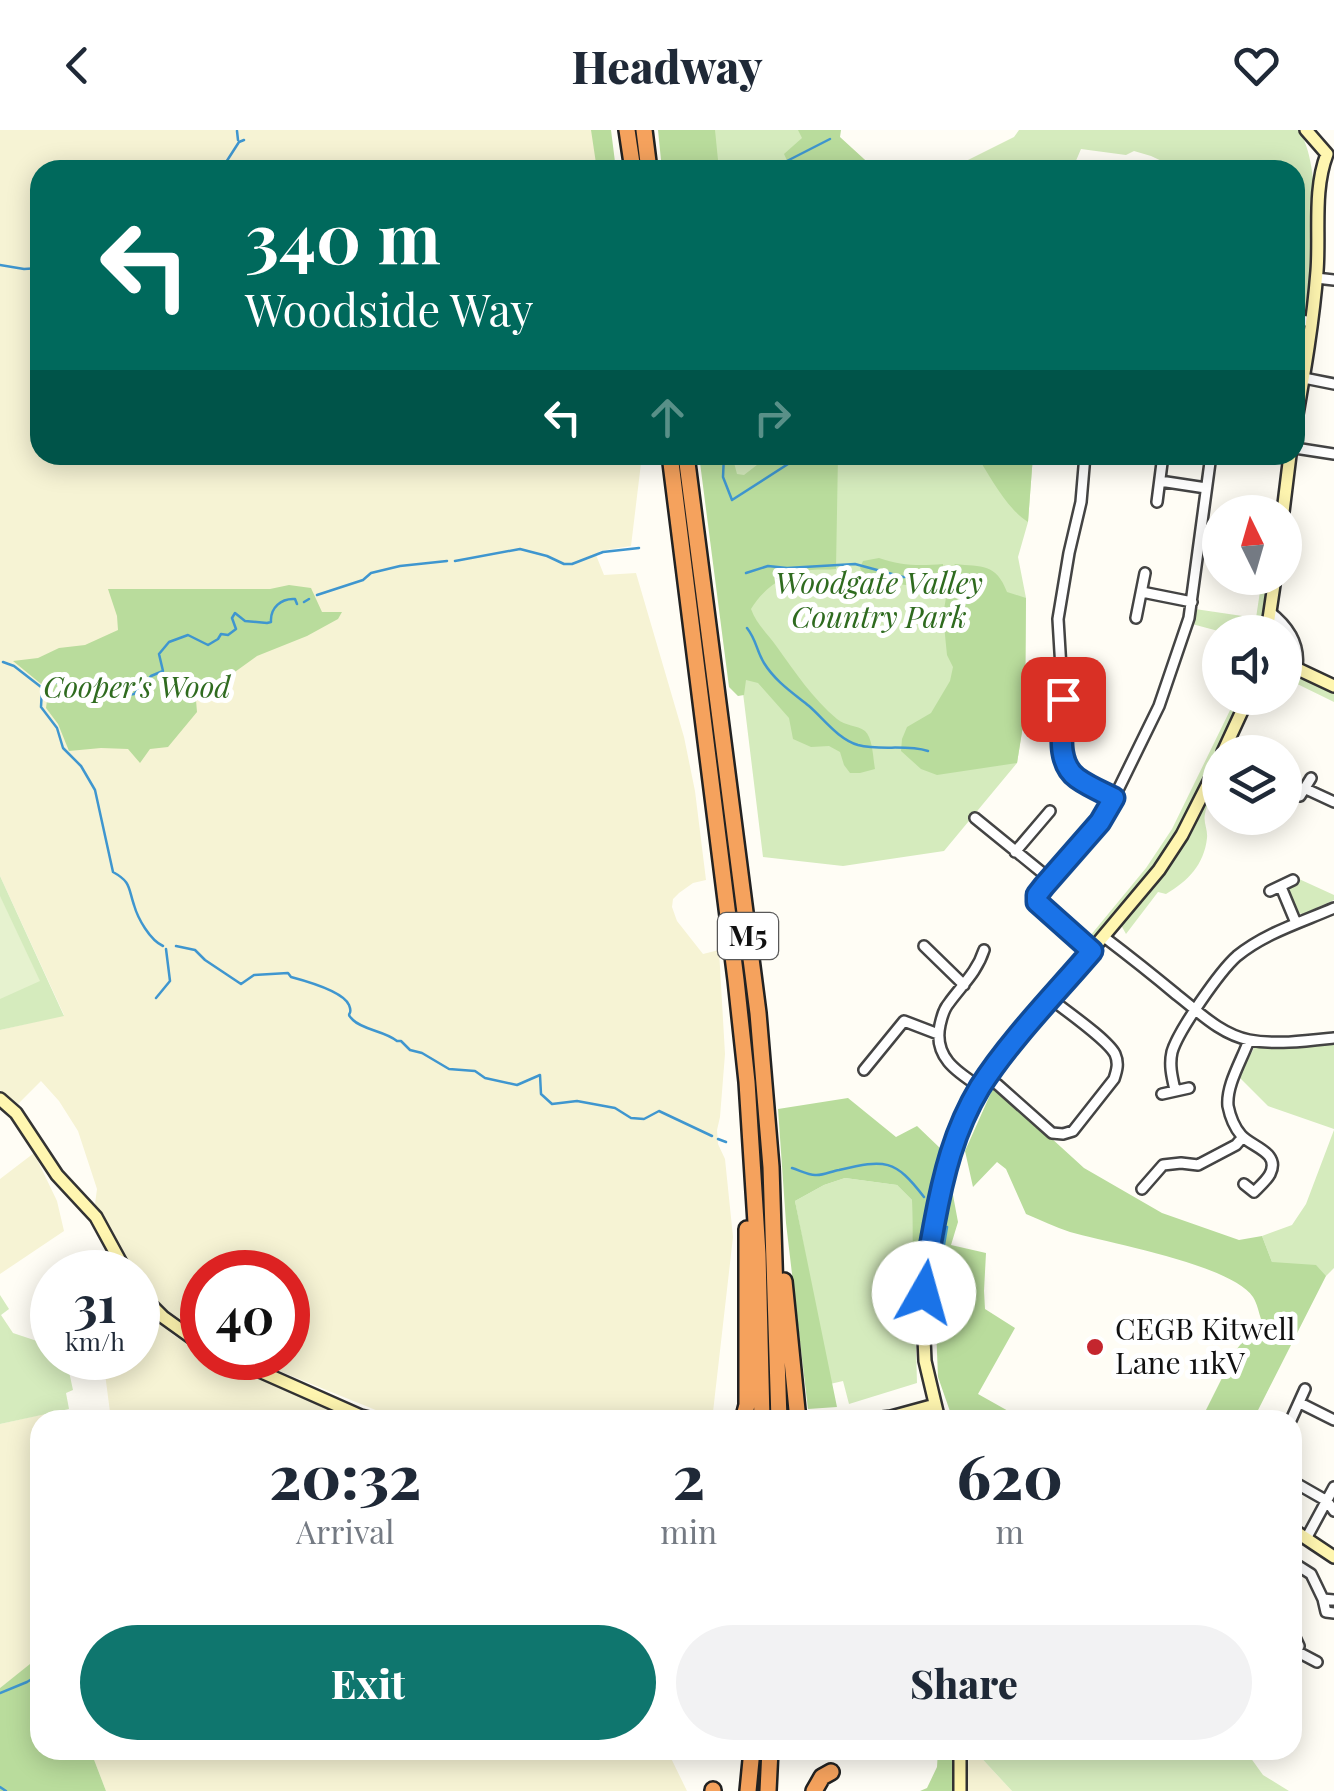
<!DOCTYPE html>
<style>
body{margin:0;font-family:"Playfair Display",serif;background:#f2f2f3;color:#1f2937;height:100vh;display:flex;flex-direction:column;font-size:38px;white-space:nowrap}
*{box-sizing:border-box;margin:0}
p{font-size:32px;color:#747a83}
.icon{flex:none;width:55px;height:55px;fill:none;stroke:currentColor;stroke-width:2;stroke-linecap:round;stroke-linejoin:round}
.map{position:relative;flex:1;overflow:hidden}
.details{position:absolute;left:30px;top:1280px;width:1272px;height:350px;display:flex;flex-direction:column;background:#fff;border-radius:30px;box-shadow:0 5px 25px #0003}
.details>*{flex:none}
.hud{position:absolute;left:30px;top:30px;width:1275px;height:305px;border-radius:30px;box-shadow:0 5px 25px #0003;background:#00695c;color:#fff;overflow:hidden}
.needle{width:65px;rotate:355deg}
.fabs{position:absolute;left:1202px;top:365px;display:grid;gap:20px}
.fabs a{display:grid;place-items:center;width:100px;height:100px;border-radius:50%;background:#fff;box-shadow:0 5px 25px #0003;font-size:50px}
.speed{position:absolute;left:30px;top:1120px;display:flex;gap:20px;font-size:50px;font-weight:700;text-align:center}
.speed>*{display:grid;place-content:center;width:130px;height:130px;border-radius:50%;background:#fff;box-shadow:0 5px 25px #0003;line-height:1}
.speed small{font-size:25px;font-weight:400}
.speed .limit{border:15px solid #d22;background:#fff;color:#111}
.pin{position:absolute;display:grid;place-items:center;width:85px;height:85px;color:#fff;margin:-42px;border-radius:20px;box-shadow:0 5px 15px #0006}
.me{position:absolute;width:110px;margin:-55px;rotate:7deg;stroke-linejoin:round;filter:drop-shadow(0 0 8px #0008)}
.turn{display:flex;align-items:center;gap:35px;height:210px;padding:0 50px;font-size:45px}
.turn .icon{width:130px;height:130px;stroke-width:2.5}
.turn b{display:block;font-size:70px;line-height:85px}
.lanes{display:flex;align-items:center;height:95px;padding:0 50px;background:#0003;justify-content:center;gap:50px;direction:ltr}
.lanes .off{opacity:.35}
.eta{display:flex;justify-content:space-evenly;align-items:center;height:170px;text-align:center}
.eta b{font-size:60px;font-weight:800;line-height:70px}
.action{display:flex;gap:20px;margin-top:auto;padding:20px 50px}
.action a{flex:1;height:115px;border-radius:60px;background:#0f766e;color:#fff;font-size:40px;font-weight:800;line-height:115px;text-align:center}
.action a+a{background:#f2f2f3;color:#1f2937}
header{display:flex;justify-content:space-between;align-items:center;height:130px;padding:0 50px;background:#fff;font-size:45px;font-weight:800}
.map>svg:first-child{display:block}
.farmland{fill:#f6f3d4}
.green{fill:#d5ebbd}
.forest{fill:#b9dc9c}
.pitch{fill:#e6f2cf}
.lines{fill:none;stroke-linecap:round;stroke-linejoin:round}
.stream{stroke:#3f96cf;stroke-width:2.5}
.street-casing{stroke:#444;stroke-width:14}
.secondary-casing{stroke:#333;stroke-width:16}
.highway-casing{stroke:#222;stroke-width:20}
.street{stroke:#fff;stroke-width:9}
.secondary{stroke:#fff6b0;stroke-width:11}
.highway{stroke:#f5a25d;stroke-width:15}
.route-casing{stroke:#114b97;stroke-width:25}
.route{stroke:#1a73e8;stroke-width:18}
.poi-dot{fill:#c4262e;stroke:#fff;stroke-width:4}
.labels{text-anchor:middle;stroke-width:10;stroke-linejoin:round;paint-order:stroke}
.shield{fill:#fff;stroke:#585858;stroke-width:2.5}
.shield-label{font-size:28px;font-weight:bold;fill:#111}
.park-label{font-size:30px;font-style:italic;fill:#2f6b1f;stroke:#fff}
.poi-label{font-size:30px;fill:#111;stroke:#fff;text-anchor:start}
</style>
<header><svg class="icon" aria-label="back" viewBox="0 0 24 24"><path d="M15 5l-7 7 7 7"/></svg>Headway<svg class="icon" aria-label="heart" viewBox="0 0 24 24"><path d="M12 20l-8-8c-3-5 5-10 8-4 3-6 11-1 8 4z"/></svg></header>
<div class="map">
<svg width="1334" height="1661" viewBox="0 0 1334 1661">
<rect width="100%" height="100%" fill="#fffdf5"/>
<path class="farmland" d="M 0,0 L 592,0 L 598,40 L 40,40 L 40,325 L 642,325 L 631,416 L 600,421 L 596,425 L 604,445 L 636,443 L 684,607 L 695,661 L 706,750 L 693,753 L 679,763 L 673,769 L 672,777 L 677,791 L 703,824 L 719,820 L 725,924 L 720,987 L 717,1000 L 718,1014 L 725,1029 L 733,1107 L 713,1282 L 510,1290 L 425,1290 L 388,1285 L 247,1228 L 288,1228 L 288,1142 L 202,1142 L 202,1207 L 159,1176 L 139,1154 L 138,1142 L 133,1142 L 95,1074 L 97,1059 L 78,1001 L 59,971 L 41,951 L 18,974 L 0,960 L 0,900 L 64,885 L 0,746 Z
M 34,1023 L 57,1071 L 64,1101 L 0,1144 L 0,1049 Z
M 143,1173 L 173,1205 L 202,1222 L 202,1228 L 212,1228 L 352,1290 L 111,1290 L 103,1228 L 138,1228 L 138,1174 Z
M 44,1284 L 45,1290 L 40,1290 L 40,1527 L 0,1558 L 0,1294 Z
M 86,1620 L 667,1620 L 687,1661 L 106,1661 L 93,1627 Z
M 969,1620 L 974,1620 L 1012,1661 L 967,1661 Z"/>
<path class="green" d="M 677,0 L 831,0 L 876,40 L 680,40 Z
M 1019,0 L 1299,0 C 1324,40 1313,134 1308,180 L 1304,184 L 1295,183 L 1299,99 L 1295,98 L 1295,40 L 1181,40 L 1151,26 L 1134,21 L 1126,25 L 1081,19 L 1072,40 L 942,40 L 958,35 L 1014,7 Z
M 714,325 L 1033,325 L 1028,392 L 1018,427 L 1026,468 L 1025,583 L 1017,633 L 944,721 L 843,736 L 763,727 Z
M 1262,448 L 1271,448 L 1262,502 L 1222,502 L 1192,494 L 1195,479 L 1256,488 Z
M 1285,537 L 1334,561 L 1334,572 L 1285,548 Z
M 1236,568 L 1244,568 L 1240,578 L 1185,689 L 1159,733 L 1096,807 L 1090,806 L 1146,738 L 1172,699 Z
M 1220,639 C 1220,657 1208,668 1205,684 C 1203,692 1208,700 1207,708 C 1204,735 1188,751 1166,764 L 1158,762 L 1126,804 L 1121,795 L 1161,742 Z
M 0,746 L 64,886 L 0,900 Z
M 1299,749 L 1334,765 L 1334,770 L 1303,784 L 1297,783 L 1287,760 L 1288,756 Z
M 1334,914 L 1334,999 L 1268,976 L 1239,947 L 1254,918 Z
M 1334,1000 L 1334,1138 L 1326,1146 L 1282,1158 L 1262,1106 L 1292,1095 L 1306,1074 Z
M 845,1048 L 897,1055 L 912,1070 L 917,1253 L 849,1274 L 843,1251 L 830,1254 L 795,1071 L 824,1055 Z
M 110,1124 L 121,1142 L 86,1142 L 83,1132 Z
M 0,1165 L 9,1179 L 1,1185 L 13,1203 L 52,1216 L 52,1228 L 66,1228 L 73,1260 L 66,1263 L 69,1279 L 0,1294 Z
M 974,1620 L 1245,1620 L 1263,1645 L 1289,1661 L 1012,1661 Z"/>
<path class="forest" d="M 591,0 L 611,0 L 616,40 L 597,40 Z
M 658,0 L 715,0 L 719,40 L 662,40 Z
M 798,0 L 841,0 L 840,7 L 876,40 C 867,40 858,41 850,40 C 829,38 811,31 790,37 L 784,24 L 802,8 Z
M 699,325 L 732,325 L 737,344 L 744,345 L 770,325 L 838,325 L 836,439 C 828,440 820,439 811,440 C 787,442 763,458 751,479 C 757,495 768,504 777,517 C 795,542 813,569 837,589 C 845,596 857,595 865,601 C 873,608 873,629 875,639 L 860,643 L 850,643 L 844,635 L 840,622 L 829,616 L 811,617 L 793,609 L 789,588 L 758,553 L 746,550 L 744,565 L 738,566 L 729,557 Z
M 976,325 L 1033,325 L 1028,392 C 1005,377 991,347 976,325 Z
M 879,428 C 901,436 920,436 943,434 L 944,449 C 920,464 889,451 864,445 L 860,438 L 863,431 Z
M 955,434 C 982,437 996,433 1007,462 L 1026,468 L 1025,583 L 1017,633 L 937,645 L 921,639 L 901,621 L 902,609 L 907,597 L 931,583 L 950,551 L 953,537 L 947,525 L 943,485 L 951,439 Z
M 289,455 L 311,458 L 322,482 L 342,482 L 338,489 L 307,506 L 257,526 L 196,570 L 197,582 L 168,617 L 150,619 L 140,633 L 128,619 L 101,618 L 69,621 L 58,594 L 46,578 L 48,563 L 46,558 L 13,531 L 38,528 L 59,518 L 85,515 L 118,500 L 117,486 L 108,459 L 270,459 Z
M 994,956 L 1084,1038 L 1162,1083 L 1239,1110 L 1262,1106 L 1272,1132 L 1316,1135 L 1326,1146 L 1253,1290 L 1201,1290 L 1236,1220 L 1261,1189 C 1259,1183 1257,1173 1253,1167 C 1232,1135 1109,1113 1070,1102 C 1055,1097 1041,1090 1026,1084 L 1006,1039 L 997,1032 L 973,1057 L 965,1021 Z
M 848,968 L 896,1007 L 917,996 L 941,1019 L 923,1121 L 913,1128 L 912,1070 L 897,1055 L 845,1048 L 824,1055 L 795,1071 L 837,1277 L 808,1279 L 786,1093 L 778,979 Z
M 950,1049 L 958,1092 L 951,1115 L 986,1123 L 984,1161 L 985,1179 L 1015,1198 L 978,1264 L 1024,1290 L 953,1290 L 938,1247 L 934,1148 Z
M 40,1526 L 40,1620 L 86,1620 L 93,1627 L 106,1661 L 0,1661 L 0,1558 Z
M 938,1620 L 953,1620 L 953,1661 L 920,1661 L 927,1658 L 937,1637 Z"/>
<path class="pitch" d="M 0,766 L 40,851 L 0,869 Z"/>
<g class="lines">
<path class="stream" d="M 237,1 L 238,10
M 221,40 L 239,12 L 244,10
M 761,40 L 783,33 L 830,9
M 0,135 L 24,139 L 40,138
M 724,325 L 723,347 L 732,370 L 802,325
M 455,431 L 520,419 L 547,426 L 564,434 L 572,434 L 603,422 L 639,418
M 746,443 L 768,436 L 787,438 L 855,434 L 903,447 L 947,445 L 978,447
M 317,465 L 363,450 L 371,443 L 400,436 L 447,431
M 304,472 L 309,469
M 747,498 C 757,511 756,520 764,533 C 775,551 793,563 809,576 C 824,589 838,609 858,615 C 881,621 905,614 928,621
M 3,532 L 14,536 L 41,557 C 46,555 53,552 58,552 C 78,553 91,569 110,561 L 121,566 L 134,564 L 151,546 L 163,541 L 159,524 L 169,512 L 188,505 L 208,515 L 218,509 L 221,504 L 228,505 L 236,499 L 232,488 L 235,483 L 245,491 L 267,493 L 271,492 C 270,478 281,468 295,469 L 297,474
M 42,558 L 41,577 L 57,598 L 63,618 L 81,636 L 95,660 L 113,742 C 131,752 128,757 134,775 C 138,789 150,810 163,816
M 176,816 L 195,820 L 205,830 L 241,854 L 254,845 L 288,843 L 291,847 C 306,851 343,861 349,875 C 354,887 344,881 353,890 C 363,900 385,901 397,911 L 401,911 L 410,920 L 422,923 L 449,939 L 475,941 L 485,948 L 517,955 L 540,945 L 541,964 L 552,974 L 577,971 L 615,978 L 631,988 L 644,989 L 659,981 L 712,1006
M 156,868 L 170,851 L 166,819
M 718,1009 L 726,1012
M 792,1038 C 799,1040 808,1045 815,1045 C 822,1046 832,1041 839,1040 C 885,1029 895,1029 924,1067
M 940,1138 L 947,1097
M 0,1563 L 27,1552 L 40,1544
M 0,1657 L 6,1661"/>
<g class="street-casing">
<path id="street" d="M 1316,148 L 1334,150
M 1295,189 L 1312,192
M 1304,248 L 1334,254
M 1295,318 L 1334,324
M 1085,325 L 1081,372 L 1069,423 L 1058,489 L 1064,588 L 1062,627 L 1068,639 L 1078,649 L 1114,668
M 1160,351 L 1206,358
M 1157,372 L 1163,325
M 1142,462 L 1192,472
M 1270,482 C 1288,496 1300,514 1297,537
M 1136,488 L 1145,443
M 1306,659 L 1334,672
M 1300,666 L 1311,648
M 975,688 L 1050,749
M 1015,722 L 1050,681
M 1281,757 L 1296,793
M 1270,761 L 1293,750
M 1104,807 C 1129,826 1153,845 1177,865 C 1199,882 1220,904 1249,910 C 1276,915 1307,911 1334,908
M 924,816 L 964,855
M 1092,821 L 1043,779 L 1037,772 L 1037,765 L 1099,691 L 1114,668 L 1159,576 L 1189,488 L 1211,325
M 864,940 L 904,891 L 938,904
M 987,948 L 998,955 L 1052,1003 L 1063,1004 L 1073,1001 L 1114,949 C 1117,940 1119,933 1115,924 C 1107,909 1066,881 1051,869
M 980,957 C 957,942 933,927 940,895 C 942,887 943,880 949,873 C 962,855 977,842 984,820
M 1175,960 C 1172,947 1169,935 1172,922 C 1178,901 1220,841 1237,826 C 1265,803 1302,792 1334,778
M 1162,964 L 1189,958
M 1244,1054 L 1254,1062 C 1259,1057 1267,1050 1270,1044 C 1281,1022 1251,1017 1241,1005 C 1235,998 1230,986 1228,976 C 1226,955 1242,930 1249,910
M 1142,1059 L 1163,1035 L 1181,1033 L 1198,1035 L 1236,1015 L 1242,1008
M 1300,1273 L 1334,1290
M 1291,1290 L 1305,1259
M 1292,1351 L 1327,1371 L 1334,1381
M 1307,1407 L 1334,1357
M 1292,1432 L 1311,1444 L 1323,1469
M 1334,1470 L 1323,1469 L 1326,1482 L 1334,1483
M 1292,1501 L 1299,1516 L 1292,1532
M 1298,1522 L 1317,1532"/>
</g>
<g class="secondary-casing">
<path id="secondary" d="M 1306,0 L 1327,24
M 1295,296 C 1304,244 1313,193 1317,141 C 1320,103 1313,60 1327,24
M 1283,382 L 1290,325
M 1267,502 L 1275,448
M 1285,533 L 1334,556
M 1223,622 L 1248,568
M 0,969 L 16,983 L 57,1045 L 96,1087 L 126,1142
M 138,1162 L 163,1187 L 202,1215
M 230,1228 L 361,1286 L 377,1290
M 865,1290 L 891,1287 L 935,1275
M 939,1290 L 925,1231 L 923,1186 L 925,1139 L 944,1047 L 955,1005 L 987,948 L 1019,907 L 1159,740 L 1182,705 L 1220,630
M 1292,1399 L 1334,1427
M 960,1661 L 960,1620"/>
</g>
<g class="highway-casing">
<path id="highway" d="M 627,0 L 633,40
M 644,0 L 649,40
M 670,325 L 736,850 L 747,952 L 758,1124 L 762,1290
M 686,325 L 758,883 L 771,1037 L 779,1290
M 784,1151 L 798,1290
M 743,1290 L 747,1275 L 747,1099
M 713,1660 L 713,1661
M 748,1661 L 752,1620
M 768,1661 L 770,1620
M 814,1661 L 822,1647 L 831,1642"/>
</g>
<use href="#street" class="street"/>
<use href="#secondary" class="secondary"/>
<use href="#highway" class="highway"/>
</g>
<g class="lines">
<g class="route-casing">
<path id="route" d="M 924,1163 C 925,1139 930,1118 934,1095 C 943,1046 954,1000 980,957 C 1009,911 1056,863 1092,821 L 1037,772 L 1037,765 L 1044,756 L 1100,692 L 1114,668 C 1102,662 1088,656 1077,648 C 1054,631 1064,595 1063,569"/>
</g>
<use href="#route" class="route"/>
</g>
<circle class="poi-dot" cx="1095" cy="1217" r="10"/>
<g class="labels">
<rect class="shield" x="718" y="783" width="60" height="46" rx="8"/>
<g class="shield-label">
<text x="748" y="816">M5</text>
</g>
<g class="park-label">
<text x="879" y="464">Woodgate Valley<tspan x="879" dy="34">Country Park</tspan></text>
<text x="137" y="568">Cooper's Wood</text>
</g>
<g class="poi-label">
<text x="1115" y="1210">CEGB Kitwell<tspan x="1115" dy="34">Lane 11kV</tspan></text>
</g>
</g>
</svg>
<div class="fabs">
<a><svg class="needle" viewBox="-14 -14 28 28"><path d="M0-13l5 13h-10z" fill="#e53935"/><path d="M0 13l5-13h-10z" fill="#747a83"/></svg></a>
<a><svg class="icon" aria-label="sound" viewBox="0 0 24 24"><path d="M4 9h4l5-4v14l-5-4H4zM17 9q2 3 0 6"/></svg></a>
<a><svg class="icon" aria-label="layers" viewBox="0 0 24 24"><path d="M12 4l9 5-9 5-9-5zM3 14l9 5 9-5"/></svg></a>
</div>
<div class="speed"><div>31<small>km/h</small></div><div class="limit">40</div></div>
<div class="pin" style="left:1063px;top:569px;background:#d93025"><svg class="icon" aria-label="arrive" viewBox="0 0 24 24"><path d="M6 21V4h12l-3 4 3 4H6"/></svg></div>
<svg class="me" style="left:924px;top:1163px" viewBox="-20 -20 40 40"><circle r="19" fill="#fff"/><path d="M0-13L10 11 0 6-10 11z" fill="#1a73e8"/></svg>
<div class="hud">
<div class="turn"><svg class="icon" aria-label="left" viewBox="0 0 24 24"><path d="M17 20v-9H6M10 6l-5 5 5 5"/></svg><div><b>340 m</b>Woodside Way</div></div>
<div class="lanes"><svg class="icon" aria-label="left" viewBox="0 0 24 24"><path d="M17 20v-9H6M10 6l-5 5 5 5"/></svg><svg class="icon off" aria-label="ahead" viewBox="0 0 24 24"><path d="M12 20V5M6 11l6-6 6 6"/></svg><svg class="icon off" aria-label="right" viewBox="0 0 24 24"><path d="M7 20v-9h11M14 6l5 5-5 5"/></svg></div>
</div>
<section class="details">
<div class="eta">
<div><b>20:32</b><p>Arrival</p></div>
<div><b>2</b><p>min</p></div>
<div><b>620</b><p>m</p></div>
</div>
<div class="action"><a>Exit</a><a>Share</a></div>
</section>
</div>
